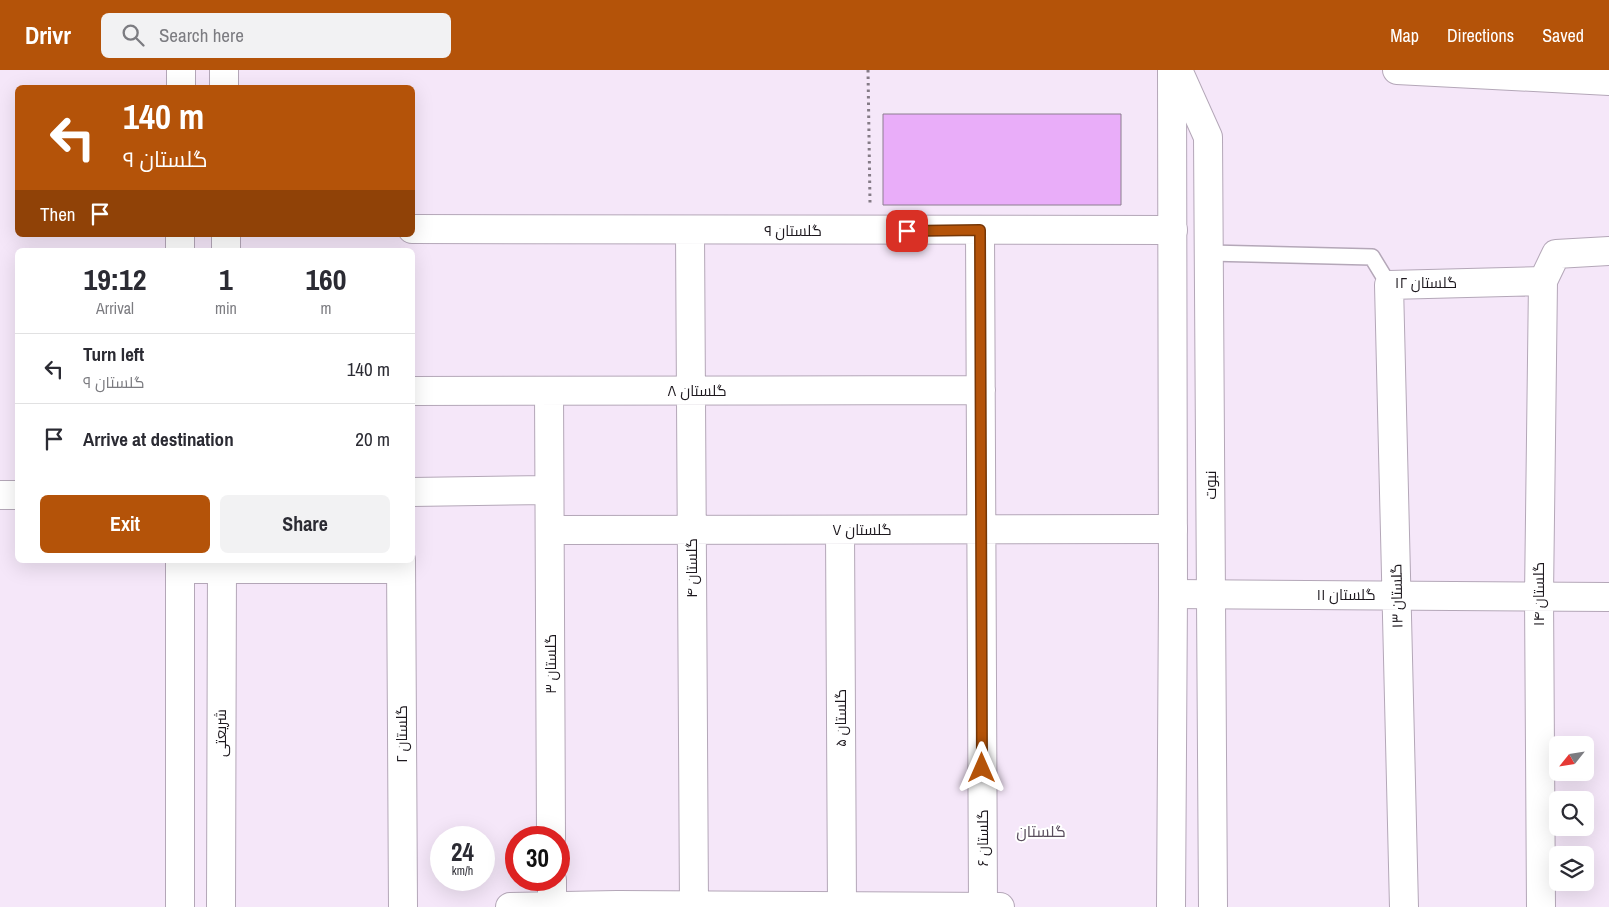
<!DOCTYPE html>
<meta charset="utf-8">
<style>
body{margin:0;font-family:"Archivo Narrow",Cairo,sans-serif;background:#f2f2f3;color:#2b2b33;height:100vh;display:flex;flex-direction:column;font-size:19px;white-space:nowrap}
*{box-sizing:border-box;margin:0}
p{font-size:16px;color:#7c7c81}
.icon{flex:none;width:28px;height:28px;fill:none;stroke:currentColor;stroke-width:2;stroke-linecap:round;stroke-linejoin:round}
.map{position:relative;flex:1;overflow:hidden}
.side{position:absolute;left:15px;top:178px;width:400px;height:315px;display:flex;flex-direction:column;background:#fff;border-radius:8px;box-shadow:0 5px 20px #0002}
.side>*{flex:none}
.guide{position:absolute;left:15px;top:15px;width:400px;height:152px;border-radius:8px;box-shadow:0 5px 20px #0002;background:#b45309;color:#fff;overflow:hidden}
.needle{width:32px;rotate:240deg}
.controls{position:absolute;left:1549px;top:666px;display:grid;gap:10px}
.controls a{display:grid;place-items:center;width:45px;height:45px;border-radius:8px;background:#fff;box-shadow:0 5px 20px #0002;font-size:25px}
.speed{position:absolute;left:430px;top:756px;display:flex;gap:10px;font-size:25px;font-weight:700;text-align:center}
.speed>*{display:grid;place-content:center;width:65px;height:65px;border-radius:50%;background:#fff;box-shadow:0 5px 20px #0002;line-height:1}
.speed small{font-size:12px;font-weight:400}
.speed .limit{border:8px solid #d22;background:#fff;color:#111}
.pin{position:absolute;display:grid;place-items:center;width:42px;height:42px;color:#fff;margin:-21px;border-radius:10px;box-shadow:0 2px 8px #0006}
.me{position:absolute;width:55px;margin:-28px;rotate:0deg;stroke-linejoin:round;filter:drop-shadow(0 0 4px #0008)}
.turn{display:flex;align-items:center;gap:18px;height:105px;padding:0 25px;font-size:22px}
.turn .icon{width:65px;height:65px;stroke-width:2.5}
.turn b{display:block;font-size:35px;line-height:42px}
.then{display:flex;align-items:center;height:48px;padding:0 25px;background:#0003;gap:10px;font-size:19px}
.eta{display:flex;justify-content:space-evenly;align-items:center;height:85px;text-align:center}
.eta b{font-size:30px;font-weight:800;line-height:35px}
.cta{display:flex;gap:10px;margin-top:auto;padding:10px 25px}
.cta a{flex:1;height:58px;border-radius:8px;background:#b45309;color:#fff;font-size:20px;font-weight:800;line-height:58px;text-align:center}
.cta a+a{background:#f2f2f3;color:#2b2b33}
ul{padding:0;list-style:none}
li{display:flex;align-items:center;gap:15px;height:70px;padding:0 25px;border-top:1px solid #e1e1e2}
li div{flex:1}
li b{display:block;font-size:19px}
li em{font-style:normal}
header{display:flex;align-items:center;gap:30px;box-sizing:border-box;height:70px;padding:0 25px;background:#b45309;color:#fff}
header strong{font-size:24px}
nav{display:flex;gap:28px;margin-inline-start:auto;font-size:18px}
.search{width:350px;height:45px;background:#f2f2f3;display:flex;align-items:center;gap:12px;box-sizing:border-box;padding:0 18px;border-radius:8px;color:#7c7c81;font-size:19px}
.map>svg:first-child{display:block}
.building{fill:#e9adf9;stroke:#8c7f8f}
.lines{fill:none;stroke-linecap:round;stroke-linejoin:round}
.service-casing{stroke:#b4a7b8;stroke-width:18}
.minor-casing{stroke:#b4a7b8;stroke-width:30}
.tertiary-casing{stroke:#b4a7b8;stroke-width:30}
.primary-casing{stroke:#b4a7b8;stroke-width:30}
.path{stroke:#847b86;stroke-width:3;stroke-dasharray:2.5 4;stroke-linecap:butt}
.service{stroke:#fff;stroke-width:15}
.minor{stroke:#fff;stroke-width:28}
.tertiary{stroke:#fff;stroke-width:28}
.primary{stroke:#fff;stroke-width:28}
.route-casing{stroke:#753606;stroke-width:12}
.route{stroke:#b45309;stroke-width:9}
.labels{text-anchor:middle;stroke-width:4;stroke-linejoin:round;paint-order:stroke}
.street-label{font-size:15px;fill:#1d181e;stroke:#fff}
.neighbourhood-label{font-size:16px;fill:#594d5d;stroke:#fff}
</style>
<header>
<strong>Drivr</strong>
<div class="search"><svg class="icon" aria-label="search" viewBox="0 0 24 24"><circle cx="10" cy="10" r="6"/><path d="M15 15l6 6"/></svg>Search here</div>
<nav><a>Map</a><a>Directions</a><a>Saved</a></nav>
</header>
<div class="map">
<svg width="1609" height="837" viewBox="0 0 1609 837">
<rect width="100%" height="100%" fill="#f5e7f9"/>
<path class="building" d="M 883,44 L 1121,44 L 1121,135 L 883,135 Z"/>
<g class="lines">
<g class="service-casing">
<path id="service" d="M 1209,183 L 1372,187 L 1389,215"/>
</g>
<g class="minor-casing">
<path id="minor" d="M 1397,0 L 1609,11
M 412,159 L 1173,160
M 980,160 L 983,836
M 690,161 L 694,836
M 412,321 L 981,320
M 549,321 L 551,768
M 412,422 L 549,420
M 0,425 L 18,425
M 550,460 L 1173,459
M 840,460 L 842,836
M 401,490 L 403,837
M 180,499 L 401,499
M 1173,524 L 1609,527
M 552,810 L 552,836
M 510,837 L 617,835 L 1000,837
M 1404,837 L 1389,215 L 1543,211 L 1556,184 L 1609,181
M 1541,837 L 1539,526 L 1543,211"/>
</g>
<g class="tertiary-casing">
<path id="tertiary" d="M 1178,0 L 1208,67 L 1213,837
M 1171,837 L 1173,524 L 1172,0"/>
</g>
<g class="primary-casing">
<path id="primary" d="M 224,0 L 224,18
M 181,18 L 181,0
M 180,180 L 180,165
M 226,180 L 226,165
M 180,490 L 180,837
M 221,837 L 222,490"/>
</g>
<path class="path" d="M 868,0 L 870,133"/>
<use href="#service" class="service"/>
<use href="#minor" class="minor"/>
<use href="#tertiary" class="tertiary"/>
<use href="#primary" class="primary"/>
</g>
<g class="lines">
<g class="route-casing">
<path id="route" d="M 907,161 L 980,160 L 982,698"/>
</g>
<use href="#route" class="route"/>
</g>
<g class="labels">
<g class="street-label">
<text x="793" y="166">گلستان ۹</text>
<text x="1426" y="218">گلستان ۱۲</text>
<text x="697" y="326">گلستان ۸</text>
<text transform="translate(1211 415) rotate(-90)" y="5">نبوت</text>
<text x="862" y="465">گلستان ۷</text>
<text transform="translate(692 498) rotate(-90)" y="5">گلستان ۴</text>
<text transform="translate(1539 524) rotate(-90)" y="5">گلستان ۱۴</text>
<text x="1346" y="530">گلستان ۱۱</text>
<text transform="translate(1397 526) rotate(-91)" y="5">گلستان ۱۳</text>
<text transform="translate(551 594) rotate(-90)" y="5">گلستان ۳</text>
<text transform="translate(841 648) rotate(-90)" y="5">گلستان ۵</text>
<text transform="translate(221 663) rotate(-90)" y="5">شریعتی</text>
<text transform="translate(402 664) rotate(-90)" y="5">گلستان ۲</text>
<text transform="translate(983 768) rotate(-90)" y="5">گلستان ۶</text>
</g>
<g class="neighbourhood-label">
<text x="1041" y="767">گلستان</text>
</g>
</g>
</svg>
<div class="controls">
<a><svg class="needle" viewBox="-14 -14 28 28"><path d="M0-13l5 13h-10z" fill="#e53935"/><path d="M0 13l5-13h-10z" fill="#7c7c81"/></svg></a>
<a><svg class="icon" aria-label="search" viewBox="0 0 24 24"><circle cx="10" cy="10" r="6"/><path d="M15 15l6 6"/></svg></a>
<a><svg class="icon" aria-label="layers" viewBox="0 0 24 24"><path d="M12 4l9 5-9 5-9-5zM3 14l9 5 9-5"/></svg></a>
</div>
<div class="speed"><div>24<small>km/h</small></div><div class="limit">30</div></div>
<div class="pin" style="left:907px;top:161px;background:#d93025"><svg class="icon" aria-label="arrive" viewBox="0 0 24 24"><path d="M6 21V4h12l-3 4 3 4H6"/></svg></div>
<svg class="me" style="left:982px;top:698px" viewBox="-20 -20 40 40"><path d="M0-17L14 15 0 8-14 15z" fill="#b45309" stroke="#fff" stroke-width="4"/></svg>
<div class="guide">
<div class="turn"><svg class="icon" aria-label="left" viewBox="0 0 24 24"><path d="M17 20v-9H6M10 6l-5 5 5 5"/></svg><div><b>140 m</b>گلستان ۹</div></div>
<div class="then">Then<svg class="icon" aria-label="arrive" viewBox="0 0 24 24"><path d="M6 21V4h12l-3 4 3 4H6"/></svg></div>
</div>
<section class="side">
<div class="eta">
<div><b>19:12</b><p>Arrival</p></div>
<div><b>1</b><p>min</p></div>
<div><b>160</b><p>m</p></div>
</div>
<ul>
<li><svg class="icon" aria-label="left" viewBox="0 0 24 24"><path d="M17 20v-9H6M10 6l-5 5 5 5"/></svg><div><b>Turn left</b><p>گلستان ۹</p></div><em>140 m</em></li>
<li><svg class="icon" aria-label="arrive" viewBox="0 0 24 24"><path d="M6 21V4h12l-3 4 3 4H6"/></svg><div><b>Arrive at destination</b></div><em>20 m</em></li>
</ul>
<div class="cta"><a>Exit</a><a>Share</a></div>
</section>
</div>
